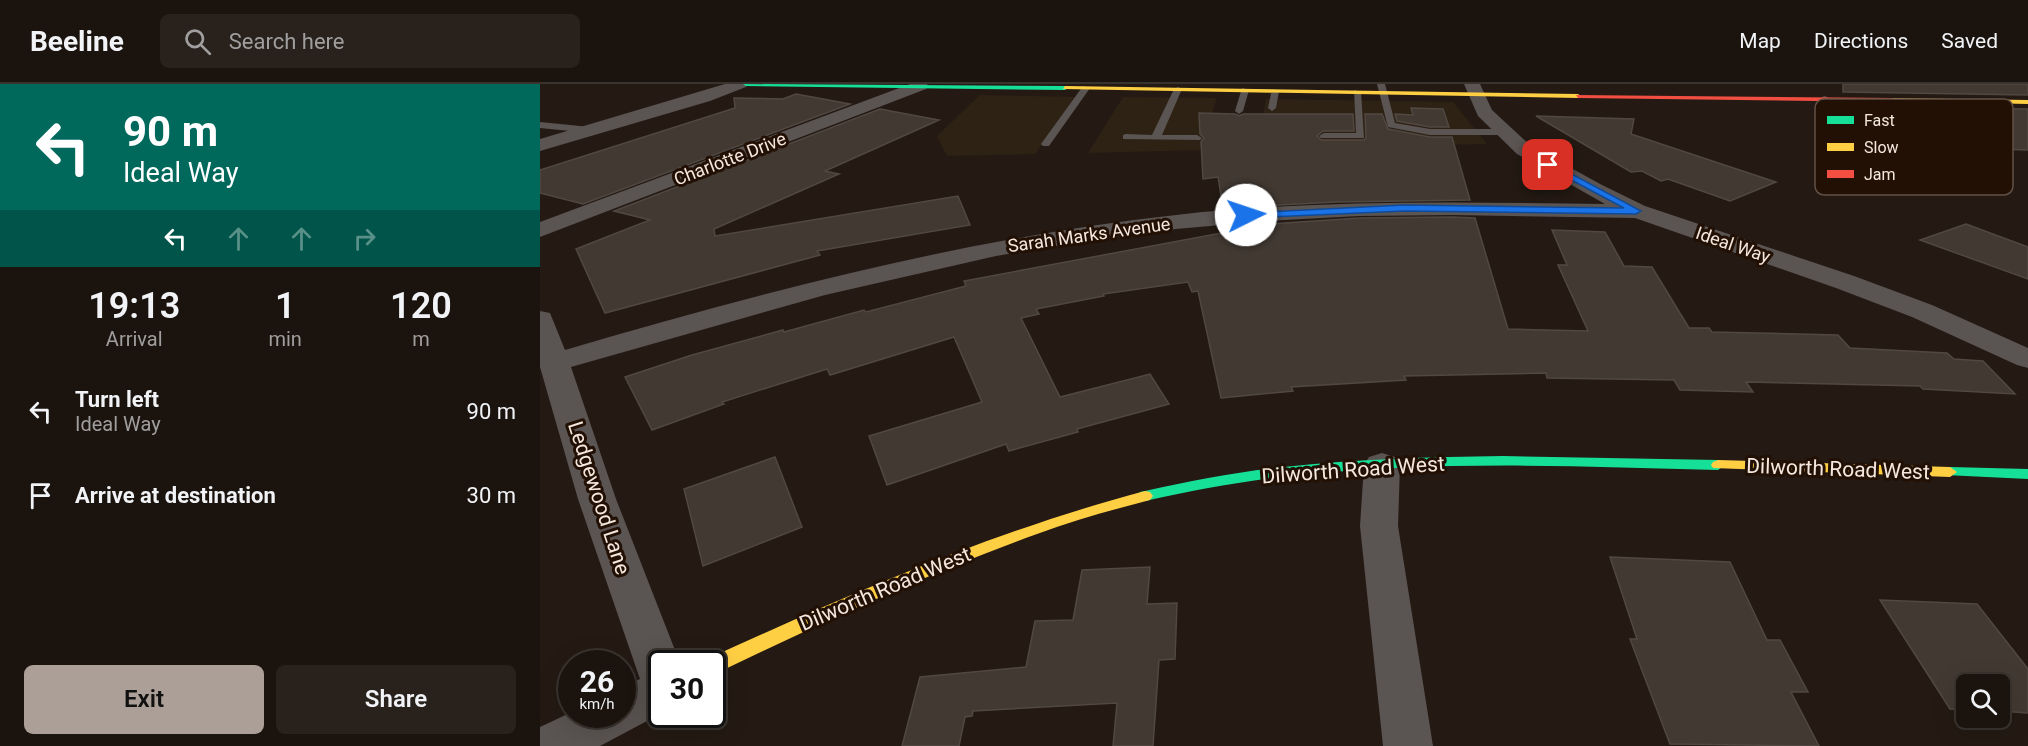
<!DOCTYPE html>
<style>
body{margin:0;font-family:Roboto,sans-serif;background:#28211c;color:#f1f3f6;height:100vh;display:flex;flex-direction:column;font-size:22px;white-space:nowrap}
*{box-sizing:border-box;margin:0}
p{font-size:20px;color:#a09e9e}
.icon{flex:none;width:33px;height:33px;fill:none;stroke:currentColor;stroke-width:2;stroke-linecap:round;stroke-linejoin:round}
.map{position:relative;flex:1;overflow:hidden}
.side{display:flex;flex-direction:column;background:#1b140e;width:540px}
.side>*{flex:none}
.banner{background:#00695c;color:#fff;overflow:hidden}
.tools{position:absolute;left:1416px;top:590px;display:grid;gap:12px}
.tools a{display:grid;place-items:center;width:54px;height:54px;border-radius:9px;background:#1b140e;box-shadow:0 6px 24px #0002,0 0 0 2px #39332e;font-size:30px}
.speed{position:absolute;left:18px;top:566px;display:flex;gap:12px;font-size:30px;font-weight:700;text-align:center}
.speed>*{display:grid;place-content:center;width:78px;height:78px;border-radius:50%;background:#1b140e;box-shadow:0 6px 24px #0002,0 0 0 2px #39332e;line-height:1}
.speed small{font-size:15px;font-weight:400}
.speed .limit{border:3px solid #111;border-radius:9px;background:#fff;color:#111}
.pin{position:absolute;display:grid;place-items:center;width:51px;height:51px;color:#fff;margin:-26px;border-radius:12px;box-shadow:0 3px 9px #0006}
.me{position:absolute;width:66px;margin:-33px;rotate:86deg;stroke-linejoin:round;filter:drop-shadow(0 0 4px #0008)}
.turn{display:flex;align-items:center;gap:21px;height:126px;padding:0 24px;font-size:27px}
.turn .icon{width:78px;height:78px;stroke-width:2.5}
.turn b{display:block;font-size:42px;line-height:51px}
.lanes{display:flex;align-items:center;height:57px;padding:0 24px;background:#0003;justify-content:center;gap:30px;direction:ltr}
.lanes .off{opacity:.35}
.eta{display:flex;justify-content:space-evenly;align-items:center;height:102px;text-align:center}
.eta b{font-size:36px;font-weight:600;line-height:42px}
.button{display:flex;gap:12px;margin-top:auto;padding:12px 24px}
.button a{flex:1;height:69px;border-radius:9px;background:#ab9f97;color:#111;font-size:24px;font-weight:600;line-height:69px;text-align:center}
.button a+a{background:#28211c;color:#f1f3f6}
ul{padding:0;list-style:none}
li{display:flex;align-items:center;gap:18px;height:84px;padding:0 24px}
li div{flex:1}
li b{display:block;font-size:22px}
li em{font-style:normal}
header{display:flex;align-items:center;gap:36px;box-sizing:border-box;height:84px;padding:0 30px;background:#1b140e;border-bottom:2px solid #39332e}
header strong{font-size:28px}
nav{display:flex;gap:33px;margin-inline-start:auto;font-size:21px}
.search{width:420px;height:54px;background:#28211c;display:flex;align-items:center;gap:15px;box-sizing:border-box;padding:0 21px;border-radius:9px;color:#a09e9e;font-size:22px}
main{display:flex;flex:1;min-height:0}
.map>svg:first-child{display:block}
.commercial{fill:#2e2215}
.building{fill:#423932;stroke:#514842;stroke-width:1.5}
.lines{fill:none;stroke-linecap:round;stroke-linejoin:round}
.lane{fill:#5a5452;fill-rule:evenodd}
.street{fill:#5a5452;fill-rule:evenodd}
.fast{fill:#16e098;fill-rule:evenodd}
.slow{fill:#ffcf43;fill-rule:evenodd}
.jam{fill:#f24e42;fill-rule:evenodd}
.route{fill:#1a73e8;stroke:#114b97;stroke-width:1.5}
.labels{text-anchor:middle;stroke-width:6;stroke-linejoin:round;paint-order:stroke}
.far-street-label{font-size:18px;fill:#f4e7de;stroke:#221004}
.street-label{font-size:21px;fill:#f4e7de;stroke:#221004}
.key{fill:#221004;stroke:#615045;stroke-width:1.5}
.key-label{font-size:16px;fill:#f4e7de}
</style>
<header>
<strong>Beeline</strong>
<div class="search"><svg class="icon" aria-label="search" viewBox="0 0 24 24"><circle cx="10" cy="10" r="6"/><path d="M15 15l6 6"/></svg>Search here</div>
<nav><a>Map</a><a>Directions</a><a>Saved</a></nav>
</header>
<main>
<section class="side">
<div class="banner">
<div class="turn"><svg class="icon" aria-label="left" viewBox="0 0 24 24"><path d="M17 20v-9H6M10 6l-5 5 5 5"/></svg><div><b>90 m</b>Ideal Way</div></div>
<div class="lanes"><svg class="icon" aria-label="left" viewBox="0 0 24 24"><path d="M17 20v-9H6M10 6l-5 5 5 5"/></svg><svg class="icon off" aria-label="ahead" viewBox="0 0 24 24"><path d="M12 20V5M6 11l6-6 6 6"/></svg><svg class="icon off" aria-label="ahead" viewBox="0 0 24 24"><path d="M12 20V5M6 11l6-6 6 6"/></svg><svg class="icon off" aria-label="right" viewBox="0 0 24 24"><path d="M7 20v-9h11M14 6l5 5-5 5"/></svg></div>
</div>
<div class="eta">
<div><b>19:13</b><p>Arrival</p></div>
<div><b>1</b><p>min</p></div>
<div><b>120</b><p>m</p></div>
</div>
<ul>
<li><svg class="icon" aria-label="left" viewBox="0 0 24 24"><path d="M17 20v-9H6M10 6l-5 5 5 5"/></svg><div><b>Turn left</b><p>Ideal Way</p></div><em>90 m</em></li>
<li><svg class="icon" aria-label="arrive" viewBox="0 0 24 24"><path d="M6 21V4h12l-3 4 3 4H6"/></svg><div><b>Arrive at destination</b></div><em>30 m</em></li>
</ul>
<div class="button"><a>Exit</a><a>Share</a></div>
</section>
<div class="map">
<svg width="1488" height="662" viewBox="0 0 1488 662">
<rect width="100%" height="100%" fill="#241a13"/>
<path class="commercial" d="M 440,11 L 537,13 L 495,70 L 407,72 L 397,52 Z
M 583,13 L 677,14 L 660,66 L 548,69 Z
M 726,15 L 913,18 L 947,60 L 717,65 Z"/>
<path class="building" d="M 1303,0 L 1488,0 L 1488,11 L 1303,8 Z
M 256,10 L 310,20 L 43,120 L 0,109 L 0,86 L 195,24 L 194,14 L 243,15 Z
M 1305,23 L 1488,25 L 1488,66 L 1456,65 L 1448,60 L 1357,57 Z
M 871,24 L 903,25 L 909,43 L 890,43 L 857,37 L 855,30 L 873,31 Z
M 340,25 L 399,36 L 285,87 L 299,90 L 174,145 L 175,152 L 418,112 L 430,141 L 277,167 L 280,171 L 65,229 L 36,165 L 110,136 L 74,127 Z
M 659,29 L 695,30 L 699,32 L 703,30 L 813,30 L 814,47 L 783,47 L 777,52 L 781,56 L 824,56 L 826,54 L 825,30 L 842,30 L 848,45 L 890,53 L 912,53 L 930,116 L 796,118 L 683,124 L 678,93 L 663,95 L 661,58 L 664,54 L 660,50 Z
M 996,32 L 1094,35 L 1091,50 L 1236,98 L 1190,117 L 1128,95 L 1121,97 L 1102,87 L 1091,88 Z
M 912,133 L 935,134 L 968,245 L 1048,247 L 1018,181 L 1027,181 L 1012,146 L 1065,148 L 1084,182 L 1112,183 L 1149,244 L 1169,244 L 1172,248 L 1298,251 L 1310,264 L 1407,269 L 1414,275 L 1443,277 L 1475,310 L 1383,305 L 1380,302 L 1206,298 L 1213,308 L 1140,306 L 1134,296 L 1007,294 L 1006,289 L 864,292 L 866,296 L 751,303 L 753,307 L 681,314 L 658,207 L 652,208 L 648,198 L 563,210 L 564,212 L 496,225 L 499,230 L 481,234 L 520,313 L 610,290 L 629,320 L 537,345 L 538,348 L 469,367 L 466,360 L 347,401 L 329,352 L 442,318 L 414,253 L 290,291 L 287,285 L 182,318 L 184,320 L 112,346 L 85,293 L 152,271 L 243,246 L 244,248 L 324,226 L 326,228 L 426,202 L 424,197 L 687,148 L 687,143 L 819,134 Z
M 1426,140 L 1488,163 L 1488,195 L 1380,156 Z
M 235,373 L 262,443 L 163,482 L 144,405 Z
M 1070,473 L 1190,478 L 1227,556 L 1240,556 L 1268,608 L 1251,608 L 1279,662 L 1130,660 L 1090,555 L 1097,555 Z
M 610,483 L 607,520 L 637,519 L 635,575 L 619,576 L 613,662 L 573,662 L 577,619 L 433,627 L 432,632 L 425,633 L 419,662 L 362,662 L 380,593 L 486,583 L 495,537 L 533,536 L 542,486 Z
M 1340,516 L 1437,520 L 1488,585 L 1488,629 L 1460,627 L 1460,600 L 1426,600 L 1426,626 L 1410,625 Z"/>
<g class="lines">
<path class="lane" d="M 837,0 L 845,0 L 855,39 L 890,45 L 963,45 L 968,48 L 963,51 L 890,51 L 848,43 Z
M 543,2 L 550,4 L 509,62 L 503,62 L 501,60 Z
M 638,3 L 642,5 L 622,51 L 657,51 L 662,54 L 660,56 L 583,55 L 583,51 L 586,50 L 612,51 L 634,5 Z
M 702,4 L 709,6 L 703,27 L 699,30 L 695,27 Z
M 732,5 L 739,7 L 736,24 L 732,27 L 728,24 Z
M 814,6 L 821,8 L 824,54 L 781,54 L 779,52 L 784,49 L 816,49 Z
M 1284,12 L 1287,13 L 1378,74 L 1369,76 L 1281,17 L 1280,15 Z
M 0,38 L 50,43 L 55,46 L 50,49 L 0,44 Z"/>
<path class="street" d="M 185,0 L 208,0 L 206,3 L 170,17 L 0,67 L 0,55 Z
M 370,0 L 387,0 L 388,2 L 386,5 L 0,153 L 0,138 Z
M 924,0 L 940,0 L 952,26 L 991,62 L 1062,101 L 1105,122 L 1314,192 L 1392,221 L 1488,264 L 1488,284 L 1477,281 L 1372,233 L 1296,204 L 1095,134 L 912,131 L 819,132 L 727,137 L 636,145 L 546,157 L 456,172 L 285,211 L 31,283 L 76,415 L 140,579 L 122,579 L 122,629 L 60,662 L 0,662 L 0,643 L 32,628 L 32,630 L 82,630 L 82,603 L 100,595 L 38,415 L 0,283 L 0,227 L 10,229 L 25,266 C 225,207 428,154 636,131 C 778,115 922,118 1065,120 L 977,70 L 938,32 Z
M 842,369 L 855,373 L 860,381 L 858,442 L 893,662 L 843,662 L 820,442 L 824,381 L 829,373 Z"/>
<path class="fast" d="M 203,0 L 525,2 L 528,4 L 525,6 L 206,2 Z
M 963,372 L 1178,376 L 1185,381 L 1178,386 C 1034,382 888,376 744,393 C 697,398 651,407 605,417 L 600,416 L 597,412 L 600,408 L 605,407 C 651,397 697,388 744,383 C 817,375 890,373 963,372 Z
M 1410,383 L 1488,385 L 1488,395 L 1405,391 L 1403,388 Z"/>
<path class="slow" d="M 525,2 L 1038,10 L 1041,12 L 1038,14 L 523,5 Z
M 1352,14 L 1488,16 L 1488,20 L 1350,17 Z
M 1178,376 L 1410,383 L 1417,388 L 1410,393 L 1173,384 L 1171,381 L 1173,378 Z
M 605,407 L 610,408 L 613,412 L 610,416 C 572,426 534,436 497,450 C 388,489 283,538 179,588 L 172,590 L 172,579 L 164,579 L 165,576 C 310,510 451,448 605,407 Z"/>
<path class="jam" d="M 1036,11 L 1352,14 L 1355,16 L 1352,18 L 1038,14 Z"/>
</g>
<path class="route" d="M 1005,79 L 1011,79 L 1101,127 L 1096,130 L 864,127 L 706,134 L 701,131 L 706,129 L 864,121 L 1084,124 L 1005,82 Z"/>
<g class="labels">
<g class="far-street-label">
<text transform="translate(190 75) rotate(-21)" y="6">Charlotte Drive</text>
<text transform="translate(549 151) rotate(-8)" y="6">Sarah Marks Avenue</text>
<text transform="translate(1193 161) rotate(19)" y="6">Ideal Way</text>
</g>
<g class="street-label">
<text transform="translate(1298 385) rotate(2)" y="7">Dilworth Road West</text>
<text transform="translate(813 386) rotate(-4)" y="7">Dilworth Road West</text>
<text transform="translate(59 414) rotate(72)" y="7">Ledgewood Lane</text>
<text transform="translate(345 505) rotate(-23)" y="7">Dilworth Road West</text>
</g>
</g>
<rect x="1275" y="15" width="198" height="96" rx="9" class="key"/>
<rect x="1287" y="32" width="27" height="8" fill="#16e098"/>
<rect x="1287" y="59" width="27" height="8" fill="#ffcf43"/>
<rect x="1287" y="86" width="27" height="8" fill="#f24e42"/>
<g class="key-label">
<text x="1324" y="42">Fast</text>
<text x="1324" y="69">Slow</text>
<text x="1324" y="96">Jam</text>
</g>
</svg>
<div class="tools">
<a><svg class="icon" aria-label="search" viewBox="0 0 24 24"><circle cx="10" cy="10" r="6"/><path d="M15 15l6 6"/></svg></a>
</div>
<div class="speed"><div>26<small>km/h</small></div><div class="limit">30</div></div>
<div class="pin" style="left:1008px;top:81px;background:#d93025"><svg class="icon" aria-label="arrive" viewBox="0 0 24 24"><path d="M6 21V4h12l-3 4 3 4H6"/></svg></div>
<svg class="me" style="left:706px;top:131px" viewBox="-20 -20 40 40"><circle r="19" fill="#fff"/><path d="M0-13L10 11 0 6-10 11z" fill="#1a73e8"/></svg>
</div>
</main>
